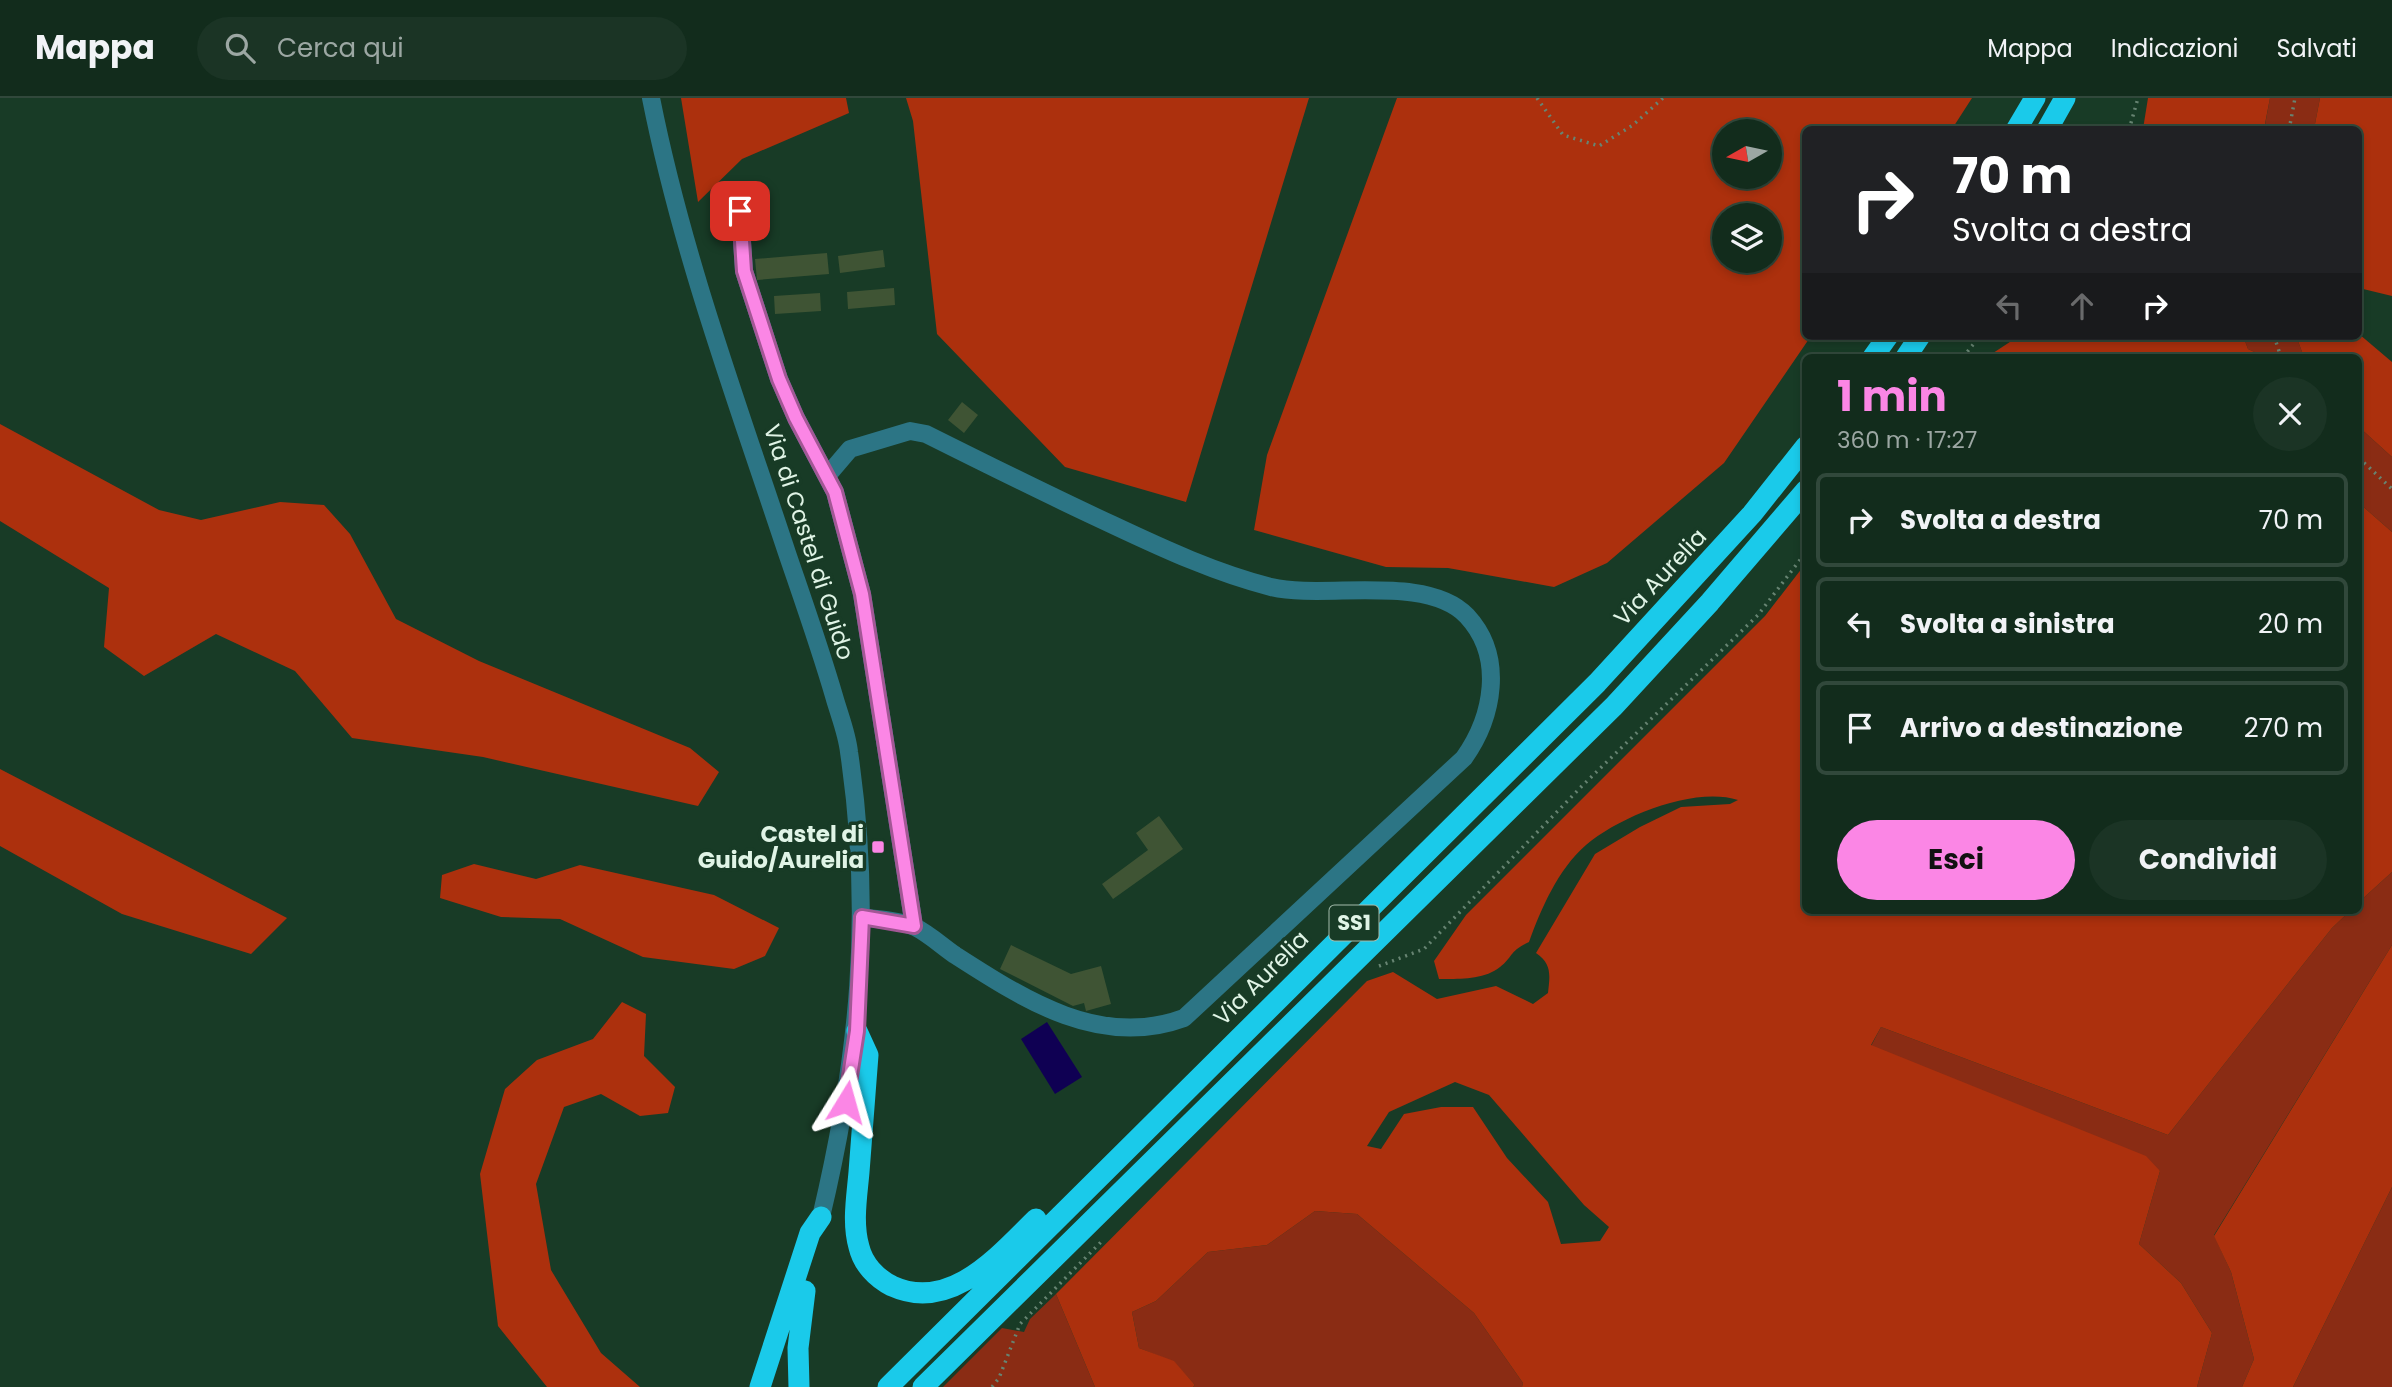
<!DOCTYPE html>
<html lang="it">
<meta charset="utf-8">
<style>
body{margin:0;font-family:Poppins,sans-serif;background:#1b3425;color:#f1f3f6;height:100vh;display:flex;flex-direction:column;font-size:26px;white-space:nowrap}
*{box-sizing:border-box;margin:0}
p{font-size:23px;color:#9ca7a3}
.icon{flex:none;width:38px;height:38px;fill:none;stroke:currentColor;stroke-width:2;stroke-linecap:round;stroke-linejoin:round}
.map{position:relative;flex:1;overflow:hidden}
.drawer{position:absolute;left:1802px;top:256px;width:560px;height:560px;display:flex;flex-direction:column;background:#122c1c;border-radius:10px;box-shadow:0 4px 10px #0003,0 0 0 2px #31483b}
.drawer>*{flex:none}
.hud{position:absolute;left:1802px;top:28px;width:560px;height:214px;border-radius:10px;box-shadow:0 4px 10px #0003,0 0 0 2px #31483b;background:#202124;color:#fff;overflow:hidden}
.needle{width:46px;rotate:261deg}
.buttons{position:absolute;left:1712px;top:21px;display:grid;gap:14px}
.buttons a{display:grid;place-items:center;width:70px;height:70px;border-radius:50%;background:#122c1c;box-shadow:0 4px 10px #0003,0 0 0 2px #31483b;font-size:35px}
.pin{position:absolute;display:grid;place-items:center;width:60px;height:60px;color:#fff;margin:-30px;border-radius:14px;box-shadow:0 4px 10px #0006}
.me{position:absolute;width:77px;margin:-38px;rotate:8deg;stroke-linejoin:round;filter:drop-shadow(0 0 5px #0008)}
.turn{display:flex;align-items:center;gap:24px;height:147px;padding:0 35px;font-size:32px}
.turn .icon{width:91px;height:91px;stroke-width:2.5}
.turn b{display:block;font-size:49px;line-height:60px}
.lanes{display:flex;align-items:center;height:66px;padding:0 35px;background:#0003;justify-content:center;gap:35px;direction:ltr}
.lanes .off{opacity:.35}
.round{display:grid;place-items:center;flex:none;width:74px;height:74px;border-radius:37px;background:#1b3425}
.head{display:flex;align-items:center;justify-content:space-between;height:119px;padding:0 35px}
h1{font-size:42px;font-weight:700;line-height:52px;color:#fb86e5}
.button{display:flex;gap:14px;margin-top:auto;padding:14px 35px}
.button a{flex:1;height:80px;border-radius:42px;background:#fb86e5;color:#111;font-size:28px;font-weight:700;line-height:80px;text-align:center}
.button a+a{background:#1b3425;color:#f1f3f6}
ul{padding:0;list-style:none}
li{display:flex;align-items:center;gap:21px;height:94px;margin:0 14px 10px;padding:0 21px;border:4px solid #31483b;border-radius:10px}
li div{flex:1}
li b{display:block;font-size:26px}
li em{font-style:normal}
header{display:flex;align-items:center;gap:42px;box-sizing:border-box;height:98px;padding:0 35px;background:#122c1c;border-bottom:2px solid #31483b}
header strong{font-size:33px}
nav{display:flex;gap:38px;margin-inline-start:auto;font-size:24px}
.search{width:490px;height:63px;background:#1b3425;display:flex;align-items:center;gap:18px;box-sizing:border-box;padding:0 24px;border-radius:38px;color:#9ca7a3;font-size:26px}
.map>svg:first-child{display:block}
.green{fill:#8a2c14}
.forest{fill:#ac300d;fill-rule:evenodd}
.water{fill:#0f0053}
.building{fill:#3f5434}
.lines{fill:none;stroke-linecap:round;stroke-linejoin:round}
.path{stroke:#678472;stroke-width:3.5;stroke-dasharray:2 5;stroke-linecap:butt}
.minor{stroke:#2c7585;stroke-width:18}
.highway{stroke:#1acaea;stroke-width:21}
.route-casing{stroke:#a35795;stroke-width:18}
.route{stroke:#fb86e5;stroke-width:12}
.poi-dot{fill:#fb86e5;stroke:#183b26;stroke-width:2.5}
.labels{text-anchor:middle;stroke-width:7;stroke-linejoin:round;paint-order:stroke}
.shield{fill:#183b26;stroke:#a4bcac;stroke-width:2}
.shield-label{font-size:21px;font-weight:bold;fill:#e0f4e6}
.street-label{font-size:23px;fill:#e0f4e6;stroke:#183b26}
.poi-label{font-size:23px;font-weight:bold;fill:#e0f4e6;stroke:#183b26;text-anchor:end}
</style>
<header>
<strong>Mappa</strong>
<div class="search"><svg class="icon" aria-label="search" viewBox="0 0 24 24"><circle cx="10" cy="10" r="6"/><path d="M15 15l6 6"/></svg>Cerca qui</div>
<nav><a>Mappa</a><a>Indicazioni</a><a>Salvati</a></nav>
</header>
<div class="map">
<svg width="2392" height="1289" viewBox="0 0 2392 1289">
<rect width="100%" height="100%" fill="#183b26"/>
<path class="green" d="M 2270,0 L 2320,0 L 2314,31 L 2264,32 Z
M 2243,238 L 2296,238 L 2304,259 L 2265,259 L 2248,251 Z
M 2359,329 L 2392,359 L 2392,434 L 2359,405 Z
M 2392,774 L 2392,847 L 2214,1137 L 2231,1174 L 2254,1261 L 2242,1289 L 2197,1289 L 2212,1235 L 2181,1185 L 2139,1146 L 2160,1073 L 1871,948 L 1881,929 L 2168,1037 L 2332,830 L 2351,812 L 2359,812 L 2359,804 Z
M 2392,1089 L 2392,1289 L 2293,1289 L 2295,1285 Z
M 1315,1113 L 1357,1116 L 1474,1215 L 1523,1285 L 1522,1289 L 1193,1289 L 1195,1287 L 1174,1264 L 1139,1250 L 1132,1214 L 1156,1203 L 1208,1154 L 1267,1147 Z
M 1056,1196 L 1095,1289 L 943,1289 L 1002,1230 L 1024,1234 L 1030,1221 Z"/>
<path class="forest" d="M 681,0 L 846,0 L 849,15 L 742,61 L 698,104 Z
M 906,0 L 1309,0 L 1186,404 L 1065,369 L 937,236 L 913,23 Z
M 1397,0 L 1972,0 L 1952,31 L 1806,32 L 1806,238 L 1811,238 L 1724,365 L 1607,465 L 1554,489 L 1448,470 L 1386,469 L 1254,432 L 1267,357 ZM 1724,33 L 1769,33 L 1769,79 L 1724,79 ZM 1724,117 L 1769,117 L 1769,163 L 1724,163 Z
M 2148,0 L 2270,0 L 2264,31 L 2143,31 Z
M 2320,0 L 2392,0 L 2392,198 L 2359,190 L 2359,32 L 2314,31 Z
M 2359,236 L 2392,264 L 2392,359 L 2359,329 L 2359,259 L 2304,259 L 2296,238 Z
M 2019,238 L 2243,238 L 2248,251 L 2265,259 L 1987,259 Z
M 0,326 L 159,412 L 201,422 L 280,404 L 324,407 L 350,436 L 396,521 L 479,563 L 690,650 L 719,674 L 698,708 L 483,659 L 352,640 L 295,573 L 216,536 L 144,578 L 104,549 L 109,490 L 0,423 Z
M 2359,405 L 2392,434 L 2392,774 L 2359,804 Z
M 1806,465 L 1806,812 L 2351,812 L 2332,830 L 2168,1037 L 1881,929 L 1871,947 L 2146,1058 L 2160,1073 L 2139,1146 L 2181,1185 L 2212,1235 L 2197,1289 L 1522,1289 L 1523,1285 L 1474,1215 L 1357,1116 L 1315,1113 L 1267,1147 L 1208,1154 L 1156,1203 L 1132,1214 L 1139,1250 L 1174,1263 L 1195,1287 L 1193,1289 L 1095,1289 L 1056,1196 L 1367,883 L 1393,874 L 1437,901 L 1496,888 L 1533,906 L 1548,895 C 1550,877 1552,866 1536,855 L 1595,756 L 1640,729 L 1681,709 L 1730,706 L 1738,702 C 1695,688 1620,718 1586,747 C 1558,771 1541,811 1529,844 C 1509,853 1513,859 1500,869 C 1484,882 1458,881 1439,881 L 1434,863 L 1466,817 L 1765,518 ZM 1455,984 L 1489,997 L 1584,1107 L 1609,1129 L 1600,1143 L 1561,1146 L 1548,1104 L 1507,1060 L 1473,1009 L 1441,1009 L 1404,1016 L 1381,1051 L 1367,1048 L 1389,1014 Z
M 0,671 L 287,820 L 251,856 L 122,816 L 0,748 Z
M 474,766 L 536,781 L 580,767 L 714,797 L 779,830 L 765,858 L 734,871 L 643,859 L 560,821 L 501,819 L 440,800 L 442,777 Z
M 2392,847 L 2392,1089 L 2293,1289 L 2242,1289 L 2254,1261 L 2231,1174 L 2214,1138 Z
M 622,904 L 646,916 L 644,958 L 675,989 L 668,1015 L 640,1018 L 601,996 L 564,1009 L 536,1086 L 551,1172 L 601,1255 L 640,1289 L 547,1289 L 498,1228 L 480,1076 L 505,991 L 537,962 L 593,941 Z"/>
<path class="water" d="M 1047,924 L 1082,979 L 1055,996 L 1021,941 Z"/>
<path class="building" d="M 883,152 L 885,169 L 840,175 L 838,158 Z
M 827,155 L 829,176 L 757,182 L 755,161 Z
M 894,190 L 895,207 L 848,211 L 847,194 Z
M 820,195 L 821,213 L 775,216 L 774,198 Z
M 962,304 L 978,317 L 964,335 L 948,322 Z
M 1159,718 L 1183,751 L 1113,801 L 1102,786 L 1148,752 L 1136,735 Z
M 1011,847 L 1071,876 L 1101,868 L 1111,906 L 1086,913 L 1084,905 L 1073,908 L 1000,871 Z"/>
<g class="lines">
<path class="path" d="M 1537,0 L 1563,37 L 1599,48 L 1633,27 L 1663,0
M 2129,32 L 2138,0
M 2289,32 L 2295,0
M 2274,238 L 2281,259
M 1963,259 L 1980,238
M 2359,360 L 2392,391
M 1379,868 L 1424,851 L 1582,688 L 1758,517 L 1806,454
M 992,1289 L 999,1280 L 1020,1226 L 1103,1142"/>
<path class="minor" d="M 651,0 C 682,156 737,304 787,455 C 803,502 820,550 834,598 C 839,616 847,635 849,654 C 873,817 859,959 821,1119
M 740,113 L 744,173 L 779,281 L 796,320 L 835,394 L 862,496 L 914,828
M 827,378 L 850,351 L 910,333 L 926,336 C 988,367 1050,398 1113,427 C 1164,451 1216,475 1271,489 C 1324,502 1426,475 1467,518 C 1505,559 1493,619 1464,660 L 1184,920 C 1100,951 1025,902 955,857 C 942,848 929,836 915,829 C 900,822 878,822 862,819"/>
<path class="highway" d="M 2016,32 L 2035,0
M 2047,32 L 2065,0
M 1873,259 L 1888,238
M 1906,259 L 1920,238
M 857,933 L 868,957 C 865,996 862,1035 859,1074 C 857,1098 852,1125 859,1149 C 863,1166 876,1180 892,1188 C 951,1215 999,1157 1036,1121
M 760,1289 L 810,1135 L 821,1119
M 799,1289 L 798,1250 L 805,1193
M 888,1289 L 1597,585 L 1752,416 L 1806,348
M 923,1289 L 1613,609 L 1710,504 L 1806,392"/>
</g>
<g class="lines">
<g class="route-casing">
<path id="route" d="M 740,113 L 744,173 L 779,281 L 796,320 L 835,394 L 862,496 L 914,828 L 862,819 L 857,933 L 846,1004"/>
</g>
<use href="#route" class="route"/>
</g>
<rect class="poi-dot" x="871" y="742" width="14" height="14" rx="3.5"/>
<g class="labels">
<rect class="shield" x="1329.5" y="807.5" width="49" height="35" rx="5"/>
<g class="shield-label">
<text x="1354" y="832">SS1</text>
</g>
<g class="street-label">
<text transform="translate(809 444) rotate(72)" y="8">Via di Castel di Guido</text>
<text transform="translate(1660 479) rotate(-47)" y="8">Via Aurelia</text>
<text transform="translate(1261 880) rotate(-45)" y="8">Via Aurelia</text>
</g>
<g class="poi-label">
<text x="864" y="744">Castel di<tspan x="864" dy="26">Guido/Aurelia</tspan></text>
</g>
</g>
</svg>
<div class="buttons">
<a><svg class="needle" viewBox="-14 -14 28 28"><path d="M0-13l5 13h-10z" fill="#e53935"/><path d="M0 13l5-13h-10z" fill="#9ca7a3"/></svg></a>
<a><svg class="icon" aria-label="layers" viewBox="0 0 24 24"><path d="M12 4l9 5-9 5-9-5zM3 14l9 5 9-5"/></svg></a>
</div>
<div class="pin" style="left:740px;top:113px;background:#d93025"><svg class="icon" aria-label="arrive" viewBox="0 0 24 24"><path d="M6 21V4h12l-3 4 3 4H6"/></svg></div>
<svg class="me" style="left:846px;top:1004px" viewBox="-20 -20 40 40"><path d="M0-17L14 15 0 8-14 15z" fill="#fb86e5" stroke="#fff" stroke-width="4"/></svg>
<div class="hud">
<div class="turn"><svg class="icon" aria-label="right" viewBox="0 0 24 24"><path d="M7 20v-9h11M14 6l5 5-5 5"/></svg><div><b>70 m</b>Svolta a destra</div></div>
<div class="lanes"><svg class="icon off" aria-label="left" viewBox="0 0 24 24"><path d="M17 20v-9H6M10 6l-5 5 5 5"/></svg><svg class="icon off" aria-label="ahead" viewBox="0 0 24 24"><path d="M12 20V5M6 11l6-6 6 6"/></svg><svg class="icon" aria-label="right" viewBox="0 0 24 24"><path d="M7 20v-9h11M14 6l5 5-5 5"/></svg></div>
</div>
<section class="drawer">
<div class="head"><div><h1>1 min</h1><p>360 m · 17:27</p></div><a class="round"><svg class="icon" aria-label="close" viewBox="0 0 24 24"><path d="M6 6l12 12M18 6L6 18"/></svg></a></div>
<ul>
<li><svg class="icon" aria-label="right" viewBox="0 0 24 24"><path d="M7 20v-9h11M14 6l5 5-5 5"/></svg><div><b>Svolta a destra</b></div><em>70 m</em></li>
<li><svg class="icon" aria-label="left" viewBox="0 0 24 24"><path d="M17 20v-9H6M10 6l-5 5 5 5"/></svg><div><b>Svolta a sinistra</b></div><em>20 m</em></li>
<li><svg class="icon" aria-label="arrive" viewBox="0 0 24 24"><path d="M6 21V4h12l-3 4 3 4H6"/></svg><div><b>Arrivo a destinazione</b></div><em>270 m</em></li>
</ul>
<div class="button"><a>Esci</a><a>Condividi</a></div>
</section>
</div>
